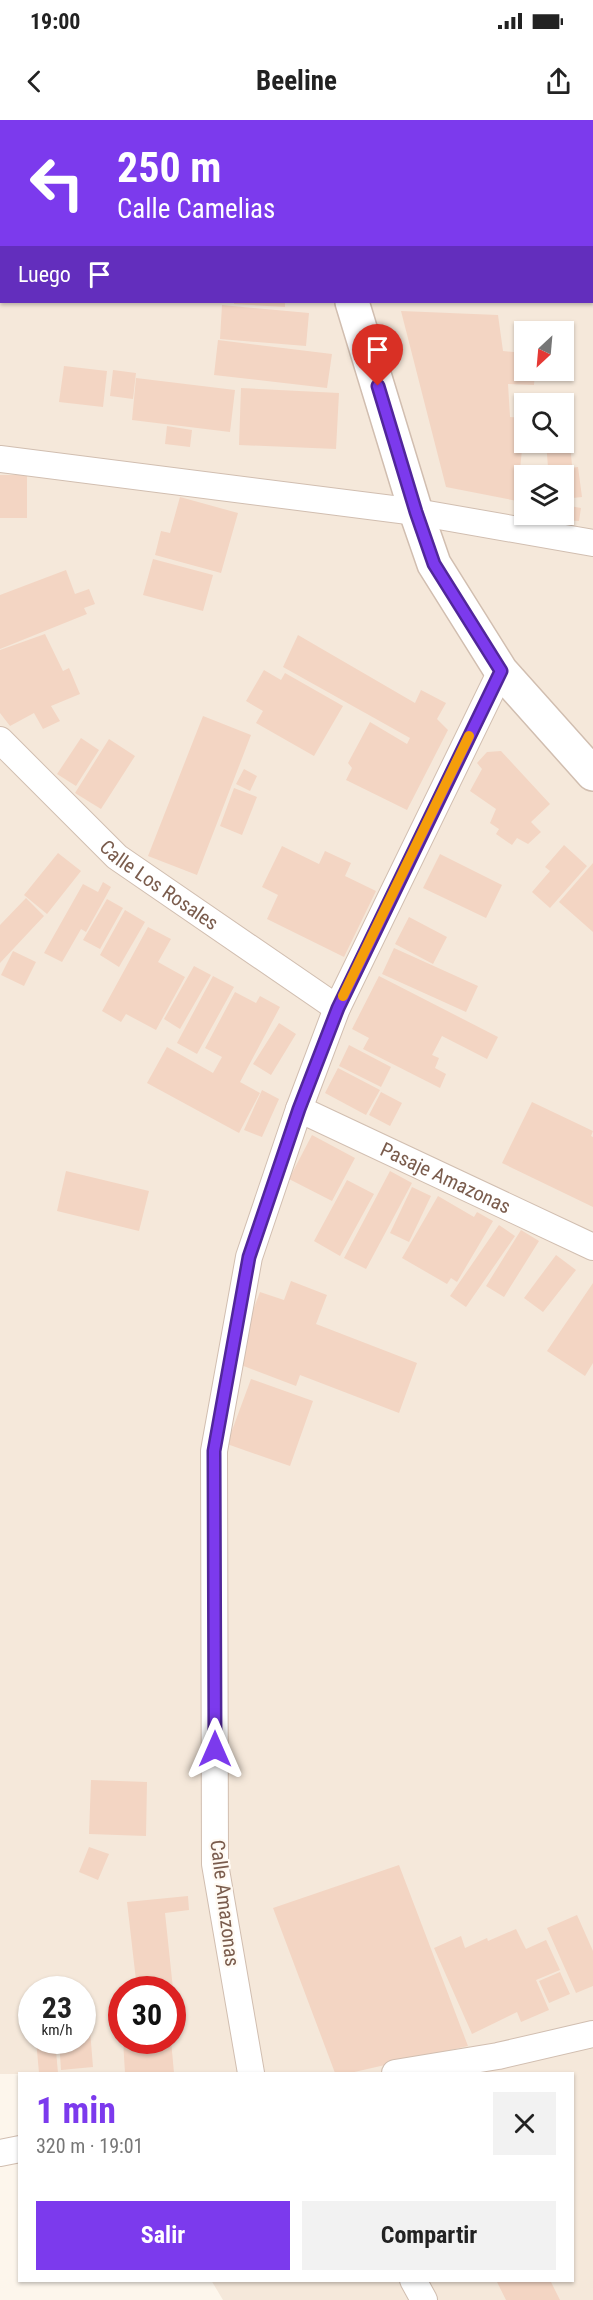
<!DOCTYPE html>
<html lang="es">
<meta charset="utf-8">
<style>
body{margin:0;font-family:"Roboto Condensed",sans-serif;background:#f2f2f2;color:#222;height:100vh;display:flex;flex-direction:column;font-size:22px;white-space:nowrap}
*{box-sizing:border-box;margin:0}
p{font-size:20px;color:#767676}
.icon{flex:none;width:33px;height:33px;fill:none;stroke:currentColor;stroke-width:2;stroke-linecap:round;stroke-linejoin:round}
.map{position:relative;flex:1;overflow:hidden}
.drawer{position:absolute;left:18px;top:1952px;width:556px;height:210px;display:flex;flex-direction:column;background:#fff;border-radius:0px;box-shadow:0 2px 4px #0004}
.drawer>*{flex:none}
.guide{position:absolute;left:0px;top:0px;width:594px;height:183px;box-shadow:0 2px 4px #0004;background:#7c3aed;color:#fff;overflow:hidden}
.needle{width:39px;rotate:206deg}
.controls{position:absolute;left:514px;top:201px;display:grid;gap:12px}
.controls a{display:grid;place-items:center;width:60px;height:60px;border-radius:0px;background:#fff;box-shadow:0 2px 4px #0004;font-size:30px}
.speed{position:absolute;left:18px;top:1856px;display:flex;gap:12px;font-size:30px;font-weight:700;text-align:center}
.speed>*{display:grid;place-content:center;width:78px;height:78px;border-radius:50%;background:#fff;box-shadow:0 2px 4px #0004;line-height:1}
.speed small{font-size:15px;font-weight:400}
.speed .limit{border:9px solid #d22;background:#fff;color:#111}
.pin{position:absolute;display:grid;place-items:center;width:51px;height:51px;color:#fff;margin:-62px -26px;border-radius:50% 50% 50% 0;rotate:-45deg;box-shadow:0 0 6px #0007}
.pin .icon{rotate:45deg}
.me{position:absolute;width:66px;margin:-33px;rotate:0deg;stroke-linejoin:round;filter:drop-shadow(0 0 4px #0008)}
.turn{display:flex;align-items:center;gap:21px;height:126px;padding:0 18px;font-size:27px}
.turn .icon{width:78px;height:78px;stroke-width:2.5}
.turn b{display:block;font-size:42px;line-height:51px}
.then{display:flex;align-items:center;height:57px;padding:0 18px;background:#0003;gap:12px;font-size:22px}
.round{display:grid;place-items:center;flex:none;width:63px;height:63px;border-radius:0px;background:#f2f2f2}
.head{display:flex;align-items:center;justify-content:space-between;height:102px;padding:0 18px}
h1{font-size:36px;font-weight:700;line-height:45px;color:#7c3aed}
.primary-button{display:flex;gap:12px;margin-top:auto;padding:12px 18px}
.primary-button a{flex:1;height:69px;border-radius:0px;background:#7c3aed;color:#fff;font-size:24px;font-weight:700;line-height:69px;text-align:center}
.primary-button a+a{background:#f2f2f2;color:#222}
.status{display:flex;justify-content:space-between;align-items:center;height:42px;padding:0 30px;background:#fff;direction:ltr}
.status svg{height:16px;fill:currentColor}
header{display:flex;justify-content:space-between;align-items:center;height:78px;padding:0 18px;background:#fff;font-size:27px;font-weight:700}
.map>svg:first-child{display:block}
.residential{fill:#f5e8da;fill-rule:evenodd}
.building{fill:#f3d5c3}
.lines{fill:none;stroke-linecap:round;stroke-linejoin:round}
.minor-casing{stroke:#d1beb0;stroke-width:28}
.tertiary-casing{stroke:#d1beb0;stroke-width:36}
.minor{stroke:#fff;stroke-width:26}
.tertiary{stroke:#fff;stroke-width:33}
.route-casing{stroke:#51269a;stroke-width:15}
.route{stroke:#7c3aed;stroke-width:10}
.slow{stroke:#f59e0b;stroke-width:10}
.labels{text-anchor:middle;stroke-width:4.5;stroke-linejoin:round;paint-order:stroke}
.street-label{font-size:20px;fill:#7a5c4d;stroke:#fffaf3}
</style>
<div class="status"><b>19:00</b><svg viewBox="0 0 49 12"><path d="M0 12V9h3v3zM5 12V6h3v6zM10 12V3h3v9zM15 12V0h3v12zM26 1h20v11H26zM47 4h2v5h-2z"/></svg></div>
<header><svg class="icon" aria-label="back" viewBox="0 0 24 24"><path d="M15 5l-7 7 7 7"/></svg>Beeline<svg class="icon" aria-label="share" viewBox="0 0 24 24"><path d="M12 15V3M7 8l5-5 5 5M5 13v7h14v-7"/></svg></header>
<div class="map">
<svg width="593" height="2180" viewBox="0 0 593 2180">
<rect width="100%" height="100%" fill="#fdf6ec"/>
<path class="residential" d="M 0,0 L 593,0 L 593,2180 L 223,2180 L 211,2160 L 573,2160 L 573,1953 L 0,1954 ZM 2,2 L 592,2 L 592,182 L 2,182 ZM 525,212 L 564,212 L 564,250 L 525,250 ZM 525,284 L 564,284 L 564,322 L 525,322 ZM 525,356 L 564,356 L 564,394 L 525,394 ZM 32,1869 L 82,1869 L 82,1920 L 32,1920 ZM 122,1869 L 172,1869 L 172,1920 L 122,1920 Z"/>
<path class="building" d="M 234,182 L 285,182 L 285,187 L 234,184 Z
M 222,185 L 309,193 L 306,226 L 220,219 Z
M 401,191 L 498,195 L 503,231 L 525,233 L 525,250 L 535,250 L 534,265 L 508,264 L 510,297 L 525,298 L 517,381 L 446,367 Z
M 218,220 L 332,234 L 327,268 L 214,255 Z
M 64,246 L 107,251 L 103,287 L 59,282 Z
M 113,250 L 136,253 L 133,279 L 110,276 Z
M 136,258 L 235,270 L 230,312 L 132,300 Z
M 241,268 L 339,273 L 336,329 L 239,325 Z
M 564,304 L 568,304 L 572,345 L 548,347 L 546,322 L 564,322 Z
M 167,306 L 192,310 L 190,327 L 165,324 Z
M 578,347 L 582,377 L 564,379 L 564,356 L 553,356 L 552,350 Z
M 0,355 L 27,355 L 27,398 L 0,398 Z
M 180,377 L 238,393 L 221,453 L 155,435 L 161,411 L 170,413 Z
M 564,385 L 581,388 L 579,401 L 562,400 Z
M 153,439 L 213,455 L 203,491 L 143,475 Z
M 66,450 L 75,474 L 89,469 L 95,484 L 84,488 L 87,494 L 0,529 L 0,475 Z
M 45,514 L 63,551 L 69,548 L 80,574 L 51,586 L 60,601 L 43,609 L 34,593 L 10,606 L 0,593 L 0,530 Z
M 298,515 L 415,583 L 421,570 L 446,583 L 437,599 L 448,610 L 407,690 L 346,660 L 352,648 L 348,643 L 370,602 L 407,624 L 410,618 L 283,547 Z
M 264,550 L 281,560 L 285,553 L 343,586 L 314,636 L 256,603 L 263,591 L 246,581 Z
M 203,596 L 251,615 L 197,755 L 148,736 Z
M 81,618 L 99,630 L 76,666 L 57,654 Z
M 109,619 L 135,636 L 101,689 L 75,673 Z
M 501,631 L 550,684 L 531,702 L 541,712 L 528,724 L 517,718 L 512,725 L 496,714 L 499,709 L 490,703 L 496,689 L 470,671 L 482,649 L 477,643 L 487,632 Z
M 244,649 L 257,656 L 250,671 L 236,664 Z
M 234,668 L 257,677 L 242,715 L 220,706 Z
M 564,725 L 587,746 L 550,788 L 532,772 L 550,751 L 545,747 Z
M 282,726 L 319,744 L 325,731 L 351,743 L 345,756 L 376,771 L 344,837 L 267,799 L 278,775 L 262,767 Z
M 58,733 L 81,751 L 47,794 L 24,775 Z
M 440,734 L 502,765 L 486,798 L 423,768 Z
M 593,743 L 593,812 L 559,782 Z
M 103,762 L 111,767 L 86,812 L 81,809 L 62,842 L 44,833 L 83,764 L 98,772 Z
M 26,778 L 44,796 L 0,843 L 0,805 Z
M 107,779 L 123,788 L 100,829 L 83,820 Z
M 125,790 L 145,802 L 119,847 L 100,835 Z
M 409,797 L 447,817 L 433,844 L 395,824 Z
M 148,807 L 171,819 L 158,842 L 185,857 L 156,910 L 126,894 L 121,902 L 102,891 Z
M 394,828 L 478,866 L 466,892 L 382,854 Z
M 13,831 L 36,842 L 24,866 L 1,855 Z
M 194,846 L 211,855 L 180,909 L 164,899 Z
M 213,856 L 234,867 L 197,934 L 177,923 Z
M 379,856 L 498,917 L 487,939 L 442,916 L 432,935 L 439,938 L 435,948 L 446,954 L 440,968 L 363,929 L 369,918 L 352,909 Z
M 235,872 L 256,883 L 260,876 L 280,887 L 240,962 L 260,973 L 239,1013 L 147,963 L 167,927 L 213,953 L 222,937 L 205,928 Z
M 279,903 L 296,914 L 271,955 L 253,944 Z
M 349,925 L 391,947 L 381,967 L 339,946 Z
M 338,948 L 380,970 L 366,995 L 325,973 Z
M 262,970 L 279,979 L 262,1017 L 244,1010 Z
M 381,972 L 402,983 L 390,1006 L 369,995 Z
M 532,982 L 593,1011 L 591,1016 L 593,1017 L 593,1087 L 502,1043 Z
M 312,1015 L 355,1038 L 332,1081 L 289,1059 Z
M 66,1051 L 149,1071 L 139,1111 L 57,1091 Z
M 390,1051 L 412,1063 L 366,1149 L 344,1138 Z
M 347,1060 L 374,1074 L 340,1136 L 314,1121 Z
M 412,1067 L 431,1076 L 409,1122 L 390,1113 Z
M 438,1076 L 474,1097 L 477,1092 L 493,1101 L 457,1162 L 451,1158 L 447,1164 L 402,1138 Z
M 499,1105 L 515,1116 L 466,1187 L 450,1176 Z
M 521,1110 L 539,1121 L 504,1177 L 486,1166 Z
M 556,1135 L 576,1150 L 543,1192 L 524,1178 Z
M 291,1161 L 327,1175 L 316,1204 L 417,1243 L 399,1293 L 300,1255 L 296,1266 L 233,1242 L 260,1172 L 284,1180 Z
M 593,1163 L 593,1243 L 585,1256 L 547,1231 Z
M 251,1259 L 313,1281 L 290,1346 L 227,1324 Z
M 91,1660 L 147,1662 L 146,1716 L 89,1714 Z
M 89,1727 L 109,1734 L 98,1760 L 79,1752 Z
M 399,1745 L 468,1926 L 350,1953 L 335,1953 L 273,1788 Z
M 188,1776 L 189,1790 L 165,1793 L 173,1869 L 137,1869 L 127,1782 Z
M 577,1795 L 593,1831 L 593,1866 L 576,1873 L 547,1808 Z
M 516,1809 L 526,1829 L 546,1820 L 560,1850 L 536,1860 L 549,1890 L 521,1902 L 517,1892 L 472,1914 L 434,1828 L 461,1816 L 465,1828 L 487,1818 L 488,1821 Z
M 560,1852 L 570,1874 L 549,1883 L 539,1861 Z
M 89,1898 L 93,1947 L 61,1950 L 59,1920 L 82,1920 L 82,1899 Z
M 36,1920 L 55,1920 L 58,1953 L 39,1953 Z
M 123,1920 L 171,1920 L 174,1953 L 125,1953 Z
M 496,2160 L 550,2160 L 560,2180 L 506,2180 Z"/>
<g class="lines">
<g class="minor-casing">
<g id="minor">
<path d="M 0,339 L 416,392 L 593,423"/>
<path id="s1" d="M 0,620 L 117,737 L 337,888"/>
<path id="s2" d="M 299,989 L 593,1127"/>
<path d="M 251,1953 L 215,1744 L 214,1331 L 249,1137 L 299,989 L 337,888 L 501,551"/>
<path d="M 395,1953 L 498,1936 L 593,1914"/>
<path d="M 0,2033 L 20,2029"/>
<path d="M 413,2160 L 424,2180"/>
</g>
</g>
<g class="tertiary-casing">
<path id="tertiary" d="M 297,0 L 298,2
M 352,182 L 416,392 L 434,444 L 501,551 L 593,654"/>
</g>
<use href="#minor" class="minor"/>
<use href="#tertiary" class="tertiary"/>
</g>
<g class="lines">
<g class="route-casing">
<path id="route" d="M 215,1629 L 214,1331 L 249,1137 L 299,989 L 338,888 L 501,551 L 434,444 L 416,392 L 378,266"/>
</g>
<use href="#route" class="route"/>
<path class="slow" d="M 343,876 L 469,616"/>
</g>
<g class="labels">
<g class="street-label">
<text dy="7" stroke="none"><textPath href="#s1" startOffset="216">Calle Los Rosales</textPath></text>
<text dy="7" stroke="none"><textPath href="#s2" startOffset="162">Pasaje Amazonas</textPath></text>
<text transform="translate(225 1783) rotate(83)" y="7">Calle Amazonas</text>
</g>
</g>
</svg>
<div class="controls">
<a><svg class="needle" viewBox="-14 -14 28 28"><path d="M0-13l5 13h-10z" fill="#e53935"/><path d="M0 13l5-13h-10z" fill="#767676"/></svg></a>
<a><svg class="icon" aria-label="search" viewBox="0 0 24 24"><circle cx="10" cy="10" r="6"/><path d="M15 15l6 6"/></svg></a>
<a><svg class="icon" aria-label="layers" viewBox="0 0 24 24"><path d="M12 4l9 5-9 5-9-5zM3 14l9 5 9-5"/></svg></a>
</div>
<div class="speed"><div>23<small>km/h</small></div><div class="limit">30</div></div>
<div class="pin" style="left:378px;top:266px;background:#d93025"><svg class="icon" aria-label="arrive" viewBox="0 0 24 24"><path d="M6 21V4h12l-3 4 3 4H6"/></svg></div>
<svg class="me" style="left:215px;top:1629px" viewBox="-20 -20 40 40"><path d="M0-17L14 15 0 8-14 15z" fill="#7c3aed" stroke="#fff" stroke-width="4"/></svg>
<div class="guide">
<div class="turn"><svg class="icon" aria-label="left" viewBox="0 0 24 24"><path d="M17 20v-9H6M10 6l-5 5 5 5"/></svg><div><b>250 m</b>Calle Camelias</div></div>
<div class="then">Luego<svg class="icon" aria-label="arrive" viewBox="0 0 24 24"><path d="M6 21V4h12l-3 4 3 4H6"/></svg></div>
</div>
<section class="drawer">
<div class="head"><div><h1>1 min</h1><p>320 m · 19:01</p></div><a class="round"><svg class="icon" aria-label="close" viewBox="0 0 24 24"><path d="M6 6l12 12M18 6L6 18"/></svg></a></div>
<div class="primary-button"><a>Salir</a><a>Compartir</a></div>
</section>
</div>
